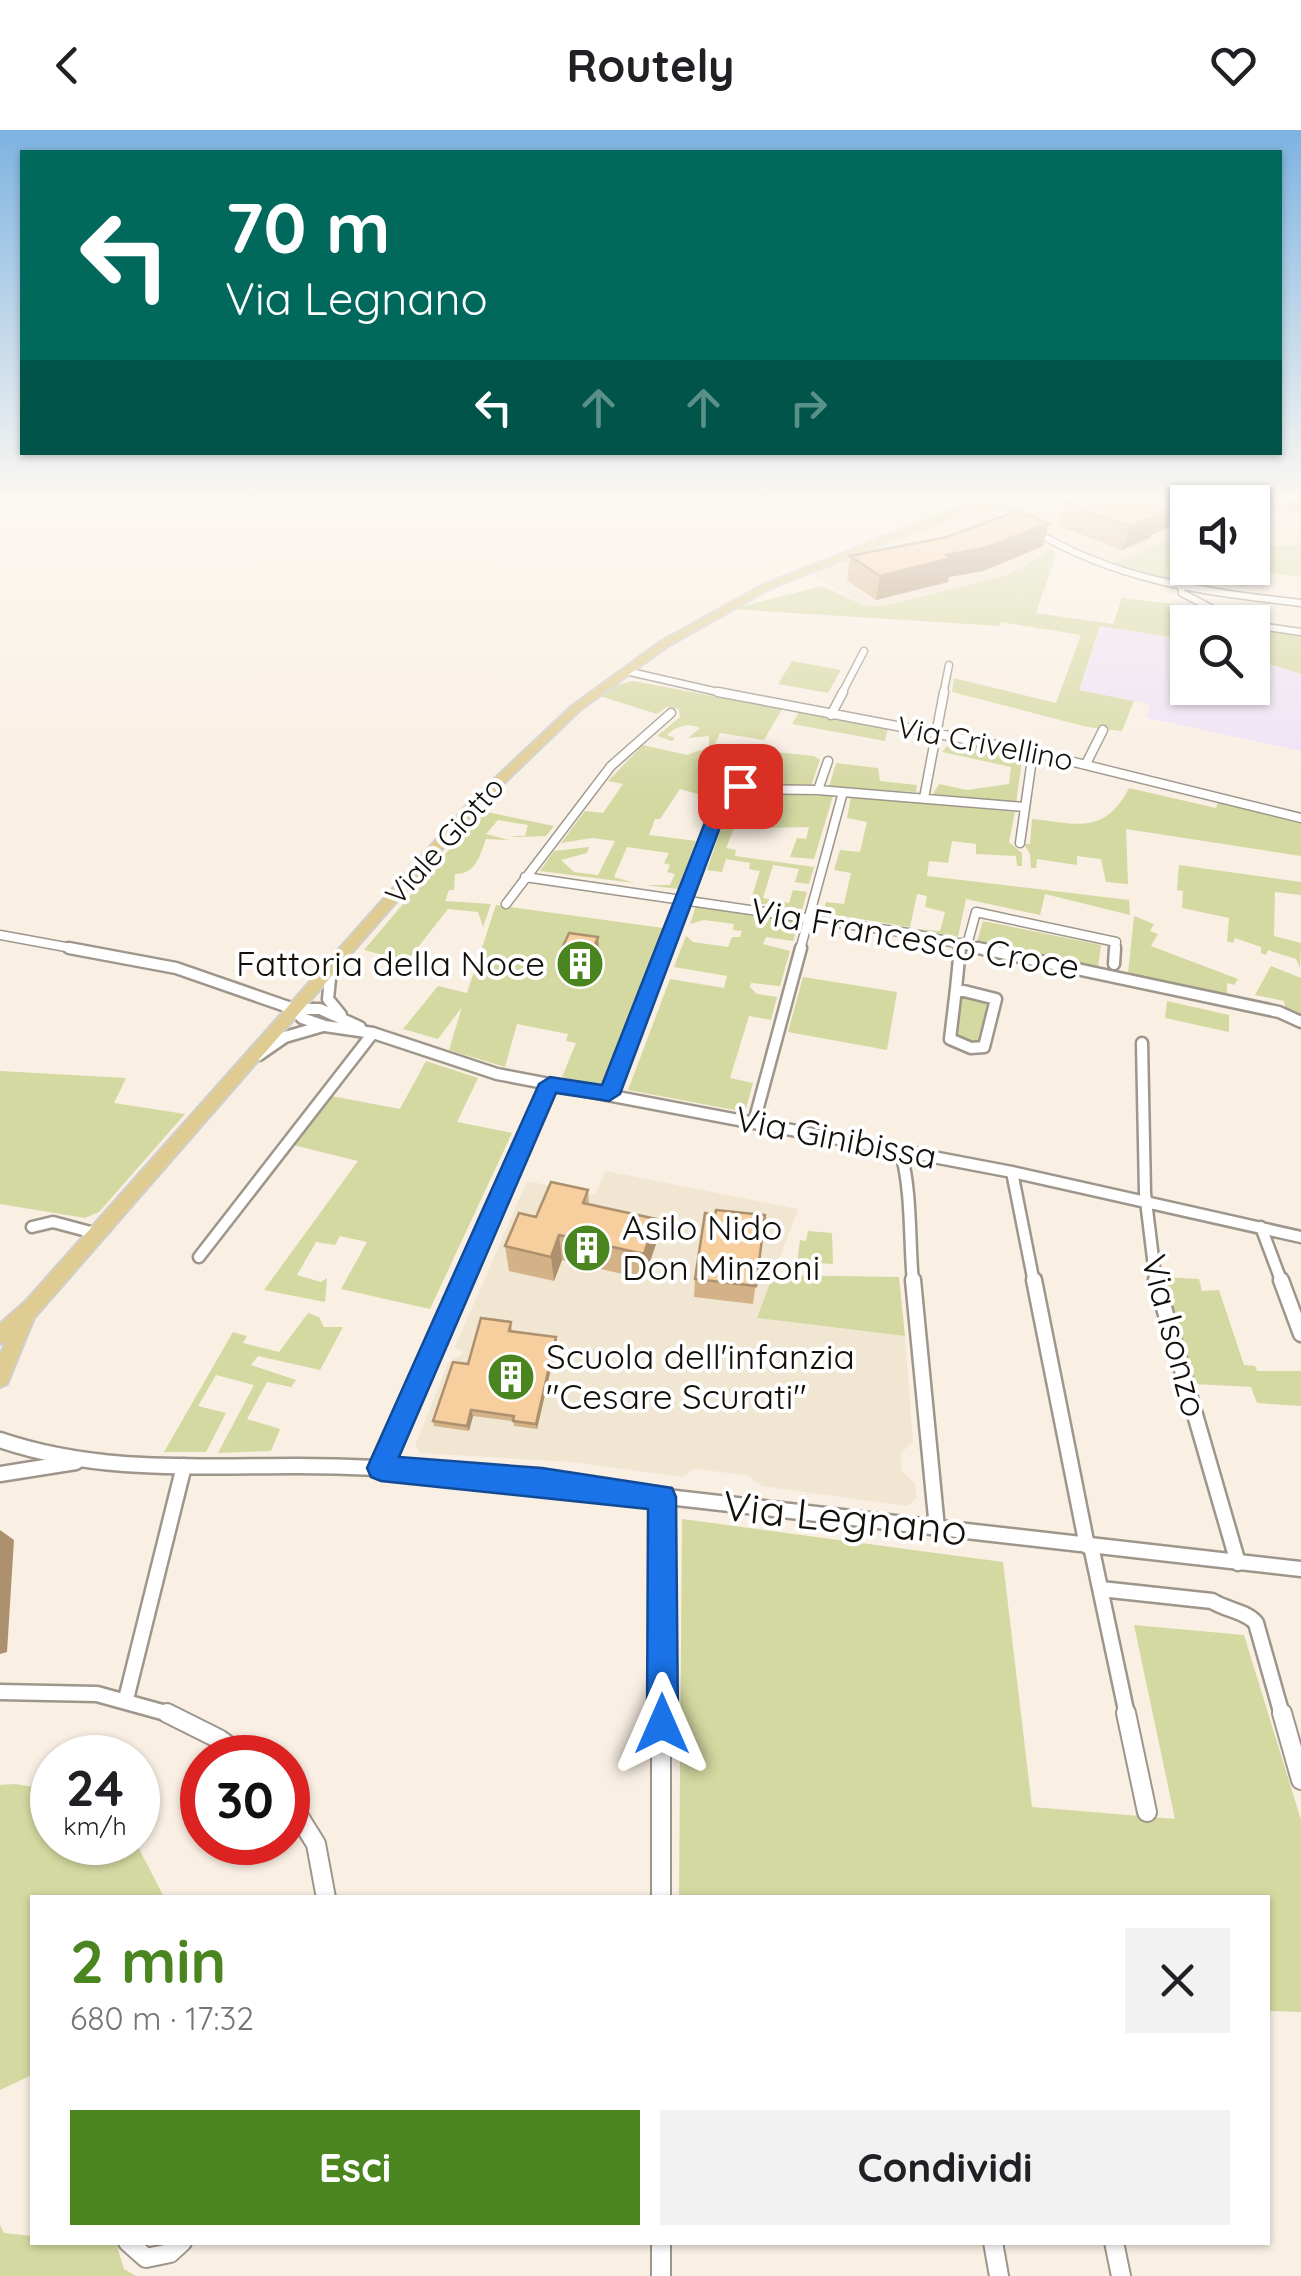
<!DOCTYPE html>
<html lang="it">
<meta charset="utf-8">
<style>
body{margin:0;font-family:Quicksand,sans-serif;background:#f2f2f2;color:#202124;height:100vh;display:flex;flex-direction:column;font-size:38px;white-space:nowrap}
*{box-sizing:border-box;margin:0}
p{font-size:32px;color:#757577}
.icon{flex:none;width:55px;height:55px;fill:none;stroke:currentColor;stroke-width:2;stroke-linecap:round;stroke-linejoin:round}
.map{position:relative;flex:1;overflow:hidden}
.details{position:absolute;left:30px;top:1765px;width:1240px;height:350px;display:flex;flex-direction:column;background:#fff;border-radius:0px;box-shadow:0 2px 8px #0004}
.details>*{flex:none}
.banner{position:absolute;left:20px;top:20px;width:1262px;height:305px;border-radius:0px;box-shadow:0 2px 8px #0004;background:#00695c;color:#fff;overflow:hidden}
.controls{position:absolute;left:1170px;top:355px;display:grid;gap:20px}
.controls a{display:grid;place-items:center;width:100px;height:100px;border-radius:0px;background:#fff;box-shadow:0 2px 8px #0004;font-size:50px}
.speed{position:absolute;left:30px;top:1605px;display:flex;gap:20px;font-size:50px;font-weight:700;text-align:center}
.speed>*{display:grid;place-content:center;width:130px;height:130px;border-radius:50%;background:#fff;box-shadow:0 2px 8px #0004;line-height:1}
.speed small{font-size:25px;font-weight:400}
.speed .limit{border:15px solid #d22;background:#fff;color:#111}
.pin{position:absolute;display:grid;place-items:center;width:85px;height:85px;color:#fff;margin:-42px;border-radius:20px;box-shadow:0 5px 15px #0006}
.me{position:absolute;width:110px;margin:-55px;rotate:0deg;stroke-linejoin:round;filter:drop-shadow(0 0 8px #0008)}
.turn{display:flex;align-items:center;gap:35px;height:210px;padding:0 40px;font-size:45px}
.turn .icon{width:130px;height:130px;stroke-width:2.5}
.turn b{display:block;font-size:70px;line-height:85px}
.lanes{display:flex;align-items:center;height:95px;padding:0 40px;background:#0003;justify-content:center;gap:50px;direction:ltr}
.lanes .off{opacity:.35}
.round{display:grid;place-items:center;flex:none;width:105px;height:105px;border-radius:0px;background:#f2f2f2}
.overview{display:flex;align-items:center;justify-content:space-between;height:170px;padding:0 40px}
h1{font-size:60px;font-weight:700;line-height:75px;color:#4b8520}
.primary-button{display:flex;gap:20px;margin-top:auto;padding:20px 40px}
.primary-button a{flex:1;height:115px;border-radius:0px;background:#4b8520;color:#fff;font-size:40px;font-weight:700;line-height:115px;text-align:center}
.primary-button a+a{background:#f2f2f2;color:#202124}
header{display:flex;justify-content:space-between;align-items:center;height:130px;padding:0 40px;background:#fff;font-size:45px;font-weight:700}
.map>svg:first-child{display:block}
.built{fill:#f3e4d2}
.industrial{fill:#eee1f5}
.education{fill:#f0e6d1}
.green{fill:#d4d8a1}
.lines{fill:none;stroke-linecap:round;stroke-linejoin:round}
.street-far4-casing{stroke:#9e958b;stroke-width:9}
.street-far3-casing{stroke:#9e958b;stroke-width:11}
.street-far2-casing{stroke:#9e958b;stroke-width:15}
.street-far1-casing{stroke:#9e958b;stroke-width:19}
.street-casing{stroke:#9e958b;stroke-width:22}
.primary-casing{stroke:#d0cfce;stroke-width:4}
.street-far4{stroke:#fff;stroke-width:6}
.street-far3{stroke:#fff;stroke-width:8}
.street-far2{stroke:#fff;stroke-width:10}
.street-far1{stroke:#fff;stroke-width:14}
.street{stroke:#fff;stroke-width:18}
.primary{fill:#dfcc93;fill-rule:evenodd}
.wall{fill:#d4b288}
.shaded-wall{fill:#ad916f}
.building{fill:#f7cf9e;stroke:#ad916f;stroke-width:2.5}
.route{fill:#1a73e8;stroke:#114b97;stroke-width:2.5}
.labels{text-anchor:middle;stroke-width:8;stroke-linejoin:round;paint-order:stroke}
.far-street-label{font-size:30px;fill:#13100c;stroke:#fff}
.street-label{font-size:35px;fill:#13100c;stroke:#fff}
.poi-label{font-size:35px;fill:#13100c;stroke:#fff;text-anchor:start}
.near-street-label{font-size:42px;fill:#13100c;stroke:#fff}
</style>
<header><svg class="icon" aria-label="back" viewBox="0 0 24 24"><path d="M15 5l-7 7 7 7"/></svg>Routely<svg class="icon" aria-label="heart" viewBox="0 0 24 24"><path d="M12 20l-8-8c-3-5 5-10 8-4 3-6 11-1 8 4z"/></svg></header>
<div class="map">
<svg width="1301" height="2146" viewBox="0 0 1301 2146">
<rect width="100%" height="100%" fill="#f9efe3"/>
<path class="built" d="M 1007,367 L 1301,367 L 1301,415 L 1272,416 L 1253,400 L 1252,372 L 1188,372 L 1187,403 L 1109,435 L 1051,408 L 1008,380 L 1004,373 Z
M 973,383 L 999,384 L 1055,419 L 1008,445 L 880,477 L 861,474 L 810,443 Z"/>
<path class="industrial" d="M 1101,496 L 1171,507 L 1171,514 L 1187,517 L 1188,558 L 1252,558 L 1253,529 L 1301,544 L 1301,621 L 1147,588 L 1150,574 L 1079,560 Z"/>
<path class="education" d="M 605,1041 L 798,1079 L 757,1188 L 905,1206 L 913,1312 L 901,1323 L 901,1341 L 915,1353 L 917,1368 L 907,1376 L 762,1356 L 747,1345 L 694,1339 L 682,1347 L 572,1332 L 421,1323 L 415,1316 L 448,1233 L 464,1223 L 455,1217 L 527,1051 L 595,1065 Z"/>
<path class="green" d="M 1253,400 L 1272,416 L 1301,415 L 1301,447 L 1249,440 L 1247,457 L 1211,453 L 1209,458 L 1109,435 L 1187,403 L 1188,438 L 1252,438 Z
M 1052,420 L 1056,424 L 1036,483 L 1113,494 L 1122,468 L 1173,474 L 1172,505 L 1187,509 L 1187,514 L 1170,514 L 1170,507 L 1100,496 L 1079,560 L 1134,571 L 1122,601 L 1087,597 L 952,562 L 954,548 L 1056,573 L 1081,505 L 1001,492 L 999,496 L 732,479 L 822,456 L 861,474 L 880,477 L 1008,445 Z
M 1252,498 L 1301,506 L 1301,544 L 1253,529 L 1253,524 L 1263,521 L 1253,510 Z
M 792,531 L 841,540 L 828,563 L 778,554 Z
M 633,551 L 782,579 L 764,610 L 720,603 L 712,621 L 725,623 L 713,638 L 732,641 L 730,645 L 704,640 L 700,649 L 729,653 L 715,660 L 712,668 L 680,659 L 660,689 L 655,689 L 649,705 L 696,711 L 678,759 L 646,755 L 670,755 L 675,744 L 667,742 L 670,735 L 664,733 L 669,723 L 627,717 L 614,747 L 634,753 L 540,741 L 554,721 L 589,717 L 587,723 L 561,730 L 574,742 L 598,745 L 615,711 L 592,708 L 561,713 L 585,681 L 603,683 L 623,654 L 608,651 L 643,615 L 687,625 L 709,617 L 709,606 L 688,608 L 700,598 C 689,592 676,596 667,605 L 675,608 L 672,611 L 657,606 L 680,587 L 679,579 L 667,577 L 657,584 L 600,566 L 613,556 Z
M 799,582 L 888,598 L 885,611 L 792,594 Z
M 945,610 L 1023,624 L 1016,673 L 933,664 L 939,654 L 967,660 L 1009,654 L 1011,637 L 942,622 L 950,613 Z
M 748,614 L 767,617 L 766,621 L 814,626 L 820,630 L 811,656 L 740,652 L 736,642 Z
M 836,633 L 878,638 L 880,651 L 917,655 L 916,662 L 829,657 Z
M 1129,658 L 1216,678 L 1219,669 L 1301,692 L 1301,726 L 1126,699 L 1128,754 L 1106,752 L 1101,729 L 1077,726 L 1077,735 L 1037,729 L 1036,738 L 1031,738 L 1030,724 L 1024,714 L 1030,714 L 1032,689 C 1077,694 1105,705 1129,658 Z
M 733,663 L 833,666 L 814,729 L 790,727 L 797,708 L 806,709 L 809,697 L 764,698 L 763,688 L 776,690 L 780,677 L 755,669 L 751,680 L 742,679 L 726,718 L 736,720 L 735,726 L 814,737 L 809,754 L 795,752 L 799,739 L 773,735 L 763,768 L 789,773 L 793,760 L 807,762 L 802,780 L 750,772 L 760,741 L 749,739 L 750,733 L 726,729 L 722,742 L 707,740 Z
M 851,667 L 1015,682 L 1009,712 L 1022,723 L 1022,736 L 1017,736 L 1016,726 L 976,724 L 976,714 L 952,711 L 948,733 L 929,731 L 927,746 L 1129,770 L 1130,785 L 1045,764 L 1040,785 L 966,769 L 958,807 L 917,799 L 940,801 L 945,782 L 925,777 L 927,766 L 917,764 L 910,797 L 823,783 L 826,772 L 844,774 L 851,743 L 834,740 L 840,720 L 860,722 L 867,692 L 847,688 Z
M 482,681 L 554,696 L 546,706 L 516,707 L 511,706 L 525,706 L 528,695 L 498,690 L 486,704 L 509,710 L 486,709 C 479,727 476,744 455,744 L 454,760 L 449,760 L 445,771 L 491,774 L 483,797 L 478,782 L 448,779 L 407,831 L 364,820 Z
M 1179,735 L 1301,752 L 1301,765 L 1275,762 L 1274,806 L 1301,813 L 1300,838 L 1296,829 L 1268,820 L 1266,825 L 1261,823 L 1261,817 L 1235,808 L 1233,813 L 1227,811 L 1229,788 L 1182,778 L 1183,761 L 1177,760 Z
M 496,775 L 663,798 L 601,958 L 562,947 L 576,913 L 566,911 L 568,904 L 517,894 L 505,937 L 449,920 L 462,877 L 438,909 L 403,899 L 438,856 L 467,863 Z
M 696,776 L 799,792 L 793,811 L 766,807 L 763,814 L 790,821 L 780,856 L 751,853 L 750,857 L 757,864 L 777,867 L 771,890 L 749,886 L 730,948 L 753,953 L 745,982 L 628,960 L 670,849 L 724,858 L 727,846 L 674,837 L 686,806 L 693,812 L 728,817 L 732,807 L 740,807 L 742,801 L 733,800 L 734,794 L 704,790 L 690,794 Z
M 1134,786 L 1154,794 L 1150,801 L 1158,804 L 1151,816 L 1238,849 L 1234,855 L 1227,853 L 1227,866 L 1128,844 Z
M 983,791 L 1101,815 L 1098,838 L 977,812 Z
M 1271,836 L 1301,848 L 1301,886 L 1286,880 L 1284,871 L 1255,865 Z
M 803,847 L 897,862 L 887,920 L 788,902 Z
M 963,863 L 990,871 L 981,914 L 952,907 L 958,867 Z
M 1167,871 L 1229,885 L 1229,902 L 1165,888 Z
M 426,931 L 478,948 L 457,992 L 512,1003 L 430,1179 L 341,1159 L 367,1112 L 340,1106 L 335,1115 L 316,1112 L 297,1145 L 321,1152 L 327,1148 L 325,1172 L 264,1160 L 358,1031 L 293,1015 L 331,966 L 400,979 Z
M 0,941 L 126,948 L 114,973 L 185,984 L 99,1082 L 85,1088 L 0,1074 Z
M 808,1101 L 832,1103 L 833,1134 L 797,1132 L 800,1110 L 806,1111 Z
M 773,1145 L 899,1147 L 905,1206 L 757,1188 Z
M 1164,1147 L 1199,1149 L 1202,1161 L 1219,1160 L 1244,1235 L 1255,1236 L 1257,1241 L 1301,1241 L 1301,1276 L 1257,1273 L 1251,1257 L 1195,1254 Z
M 308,1183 L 319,1187 L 324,1197 L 343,1197 L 320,1240 L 258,1226 L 251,1235 L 296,1250 L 291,1257 L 267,1252 L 247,1289 L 280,1299 L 271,1321 L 218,1323 L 254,1255 L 216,1245 L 198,1276 L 226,1283 L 206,1322 L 164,1322 L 233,1202 L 247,1206 L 243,1213 L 279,1222 Z
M 682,1389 L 1003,1432 L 1032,1677 L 1175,1689 L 1134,1495 L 1244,1505 L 1301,1690 L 1301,1882 L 1268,1881 L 1268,1768 L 679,1768 Z
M 15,1654 L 52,1660 L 52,1712 L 136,1713 L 164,1767 L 32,1768 L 32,1945 L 0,1960 L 0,1655 Z
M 0,2095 L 4,2103 L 32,2106 L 32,2112 L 116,2113 L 124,2139 L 136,2146 L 0,2146 Z"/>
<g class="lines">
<g class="street-far4-casing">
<path id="street-far4" d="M 993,381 L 1010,385
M 1033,400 C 1116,451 1206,462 1301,473
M 1181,457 L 1182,463 L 1238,492
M 1252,495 L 1301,502
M 626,541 L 731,565
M 841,565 L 864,521
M 943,565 L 949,535"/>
</g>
<g class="street-far3-casing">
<path id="street-far3" d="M 718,562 L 1033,622 L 1301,688
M 831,585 L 843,562
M 1086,634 L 1103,600
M 818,660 L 828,631
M 924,668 L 944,562
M 1020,713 L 1033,622
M 525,747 L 908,803 L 990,820
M 506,774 L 611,636 L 671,583
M 0,805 L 82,820
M 967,815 L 976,782 L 1116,812 L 1115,820
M 666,820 L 730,659 L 818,660 L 1025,677
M 800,820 L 843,662
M 960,820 L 961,813"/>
</g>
<g class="street-far2-casing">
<path id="street-far2" d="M 69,818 L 176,838 L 294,879 L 302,888 L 325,896 L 373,903 L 497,944 L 1012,1042 L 1301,1107
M 978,818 L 1279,882 L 1301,892
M 1114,834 L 1115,818
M 331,839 L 328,869 L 341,885
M 956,859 L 996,869 L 984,917 L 971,918 L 950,909 Z
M 956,859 L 960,818
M 294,879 L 320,879 L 360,897
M 1142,913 L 1145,1063 L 1156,1153
M 259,925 L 285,907 L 323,896
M 609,964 L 667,818
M 754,992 L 801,818
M 901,1023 C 912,1063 909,1111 913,1153
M 1012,1042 L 1034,1153
M 32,1097 L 53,1092 L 98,1104
M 1261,1097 L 1282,1153
M 199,1127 L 373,903
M 462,1153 L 549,954"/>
</g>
<g class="street-far1-casing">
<path id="street-far1" d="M 913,1150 L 937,1398
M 1034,1150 L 1087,1416
M 1156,1150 L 1238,1433
M 1281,1150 L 1301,1204
M 0,1310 C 97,1343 195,1336 296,1336 C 352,1336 409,1339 465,1344 L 1301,1439
M 381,1338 L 463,1150
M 0,1344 L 76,1332
M 1091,1416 L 1127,1585
M 1101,1459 L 1212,1471 C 1226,1480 1246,1481 1256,1493 L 1282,1585
M 0,1562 L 97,1564 L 173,1585
M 126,1569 L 184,1336
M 661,1585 L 662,1367"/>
</g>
<g class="street-casing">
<path id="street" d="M 167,1583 L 219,1609 L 245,1628
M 1126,1583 L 1147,1682
M 1282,1583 L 1301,1650
M 288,1669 L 316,1714 L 326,1768
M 661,1768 L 661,1583
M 128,2112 L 146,2128 L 170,2123 L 182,2112
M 661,2112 L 661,2146
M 993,2112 L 999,2146
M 1114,2112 L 1121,2146"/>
</g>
<g class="primary-casing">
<path id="primary" d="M 978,369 L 1005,377 L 988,384 L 974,379 L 771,458 L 668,516 L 580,580 L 477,679 L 34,1188 L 7,1254 L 0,1257 L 0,1225 L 6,1212 L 0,1214 L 0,1194 L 26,1171 L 469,673 L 572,576 L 660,512 L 765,454 Z"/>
</g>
<use href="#street-far4" class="street-far4"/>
<use href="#street-far3" class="street-far3"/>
<use href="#street-far2" class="street-far2"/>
<use href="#street-far1" class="street-far1"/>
<use href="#street" class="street"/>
<use href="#primary" class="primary"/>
</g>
<path class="wall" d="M 1225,367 L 1223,372 L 1188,372 L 1188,389 L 1151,405 L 1150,408 L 1122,420 L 1060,396 L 1066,373 Z
M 1244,367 L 1301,367 L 1291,383 Z
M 1043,416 L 983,441 L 949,447 L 948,452 L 876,470 L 847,450 L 850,426 Z
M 598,807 L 599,820 L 588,849 L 569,846 L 568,830 L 564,830 L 563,816 Z
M 588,1060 L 589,1074 L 656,1089 L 656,1114 L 644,1149 L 562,1130 L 554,1151 L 509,1141 L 505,1116 L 536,1087 Z
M 715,1085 L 765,1085 L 753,1174 L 694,1167 L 695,1149 Z
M 511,1192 L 512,1201 L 556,1207 L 557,1213 L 537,1299 L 514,1296 L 513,1291 L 473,1286 L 469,1301 L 434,1296 L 433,1291 L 468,1234 Z"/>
<path class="shaded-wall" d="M 1194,367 L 1225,367 L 1223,372 L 1188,372 L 1188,389 L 1151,405 L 1150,408 L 1122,420 L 1130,397 Z
M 1298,367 L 1301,367 L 1301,380 L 1291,383 Z
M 1049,393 L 1043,416 L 983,441 L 949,447 L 948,452 L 876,470 L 880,446 Z
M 598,807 L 599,820 L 588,849 L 587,835 Z
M 656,1089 L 656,1114 L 644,1149 L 644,1124 Z
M 559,1105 L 562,1130 L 554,1151 L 551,1127 Z
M 556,1207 L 557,1213 L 537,1299 L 536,1294 Z
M 471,1280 L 473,1286 L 469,1301 L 467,1296 Z
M 0,1400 L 14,1410 L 7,1522 L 0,1524 Z"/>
<path class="building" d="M 1085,367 L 1194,367 L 1155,384 L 1158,385 L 1130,397 L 1066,373 Z
M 1017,381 L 1049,393 L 988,417 L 947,425 L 952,428 L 880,446 L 850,426 L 947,407 Z
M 569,803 L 598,807 L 587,835 L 568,833 L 572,818 L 563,816 Z
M 551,1052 L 588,1060 L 583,1073 L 656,1089 L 644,1124 L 559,1105 L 551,1127 L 505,1116 L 519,1083 L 536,1087 Z
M 716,1080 L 765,1085 L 756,1156 L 695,1149 L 705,1083 L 715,1085 Z
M 481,1188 L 511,1192 L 509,1201 L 556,1207 L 536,1294 L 513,1291 L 514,1286 L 471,1280 L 467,1296 L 433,1291 L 453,1232 L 468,1234 Z"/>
<linearGradient id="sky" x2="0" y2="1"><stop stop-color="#7db3e1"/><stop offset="0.55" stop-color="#fcf8f2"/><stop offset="1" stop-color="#fcf8f2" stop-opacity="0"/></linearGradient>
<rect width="1301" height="667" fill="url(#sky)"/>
<path class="route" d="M 740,652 L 747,656 L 732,665 L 620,964 L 609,971 L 556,963 L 399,1327 L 542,1338 L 672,1358 L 676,1367 L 678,1594 L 674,1605 L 662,1610 L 651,1605 L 647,1594 L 648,1379 L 381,1351 L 371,1347 L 367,1338 L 539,954 L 550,947 L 602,955 L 717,662 Z"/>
<defs>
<g id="building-disc" transform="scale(2.5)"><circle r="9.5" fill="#4b8520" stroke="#fff"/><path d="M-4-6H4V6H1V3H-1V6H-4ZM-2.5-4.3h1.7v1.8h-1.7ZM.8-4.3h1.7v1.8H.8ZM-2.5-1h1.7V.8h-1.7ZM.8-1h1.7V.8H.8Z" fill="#fff"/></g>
</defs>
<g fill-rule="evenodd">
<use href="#building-disc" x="580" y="834"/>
<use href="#building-disc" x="587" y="1118"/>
<use href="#building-disc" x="511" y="1247"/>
</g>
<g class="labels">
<g class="far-street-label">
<text transform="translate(985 614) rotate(11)" y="10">Via Crivellino</text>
<text transform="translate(445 711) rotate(-48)" y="10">Viale Giotto</text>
</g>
<g class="street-label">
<text transform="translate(915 809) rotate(10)" y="12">Via Francesco Croce</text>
<text transform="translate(836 1008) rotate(11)" y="12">Via Ginibissa</text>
<text transform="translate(1174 1206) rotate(75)" y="12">Via Isonzo</text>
</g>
<g class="poi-label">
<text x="545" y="846" text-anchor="end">Fattoria della Noce</text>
<text x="622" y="1110">Asilo Nido<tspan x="622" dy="40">Don Minzoni</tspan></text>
<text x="546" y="1239">Scuola dell'infanzia<tspan x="546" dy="40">"Cesare Scurati"</tspan></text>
</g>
<g class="near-street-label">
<text transform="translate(845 1388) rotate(6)" y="15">Via Legnano</text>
</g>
</g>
</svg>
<div class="controls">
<a><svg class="icon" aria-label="sound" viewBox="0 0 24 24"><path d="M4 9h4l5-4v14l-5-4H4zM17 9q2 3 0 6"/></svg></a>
<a><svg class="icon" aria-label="search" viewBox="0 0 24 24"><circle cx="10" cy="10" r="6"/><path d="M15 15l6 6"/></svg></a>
</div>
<div class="speed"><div>24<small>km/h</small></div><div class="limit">30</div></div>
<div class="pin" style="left:740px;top:656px;background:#d93025"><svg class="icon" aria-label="arrive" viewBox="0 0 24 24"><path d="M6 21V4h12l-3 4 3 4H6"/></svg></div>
<svg class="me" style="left:662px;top:1594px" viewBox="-20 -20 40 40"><path d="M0-17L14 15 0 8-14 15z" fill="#1a73e8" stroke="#fff" stroke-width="4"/></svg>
<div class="banner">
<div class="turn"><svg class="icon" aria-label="left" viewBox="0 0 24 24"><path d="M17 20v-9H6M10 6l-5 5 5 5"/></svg><div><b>70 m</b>Via Legnano</div></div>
<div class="lanes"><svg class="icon" aria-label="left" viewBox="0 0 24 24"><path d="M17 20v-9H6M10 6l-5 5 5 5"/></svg><svg class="icon off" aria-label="ahead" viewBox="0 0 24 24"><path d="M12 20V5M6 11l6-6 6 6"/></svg><svg class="icon off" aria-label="ahead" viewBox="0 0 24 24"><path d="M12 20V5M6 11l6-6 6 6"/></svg><svg class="icon off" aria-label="right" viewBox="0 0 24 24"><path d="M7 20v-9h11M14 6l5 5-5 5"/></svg></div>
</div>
<section class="details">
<div class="overview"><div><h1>2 min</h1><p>680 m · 17:32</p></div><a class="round"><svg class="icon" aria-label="close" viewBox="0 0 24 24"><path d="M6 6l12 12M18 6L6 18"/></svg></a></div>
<div class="primary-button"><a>Esci</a><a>Condividi</a></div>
</section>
</div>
